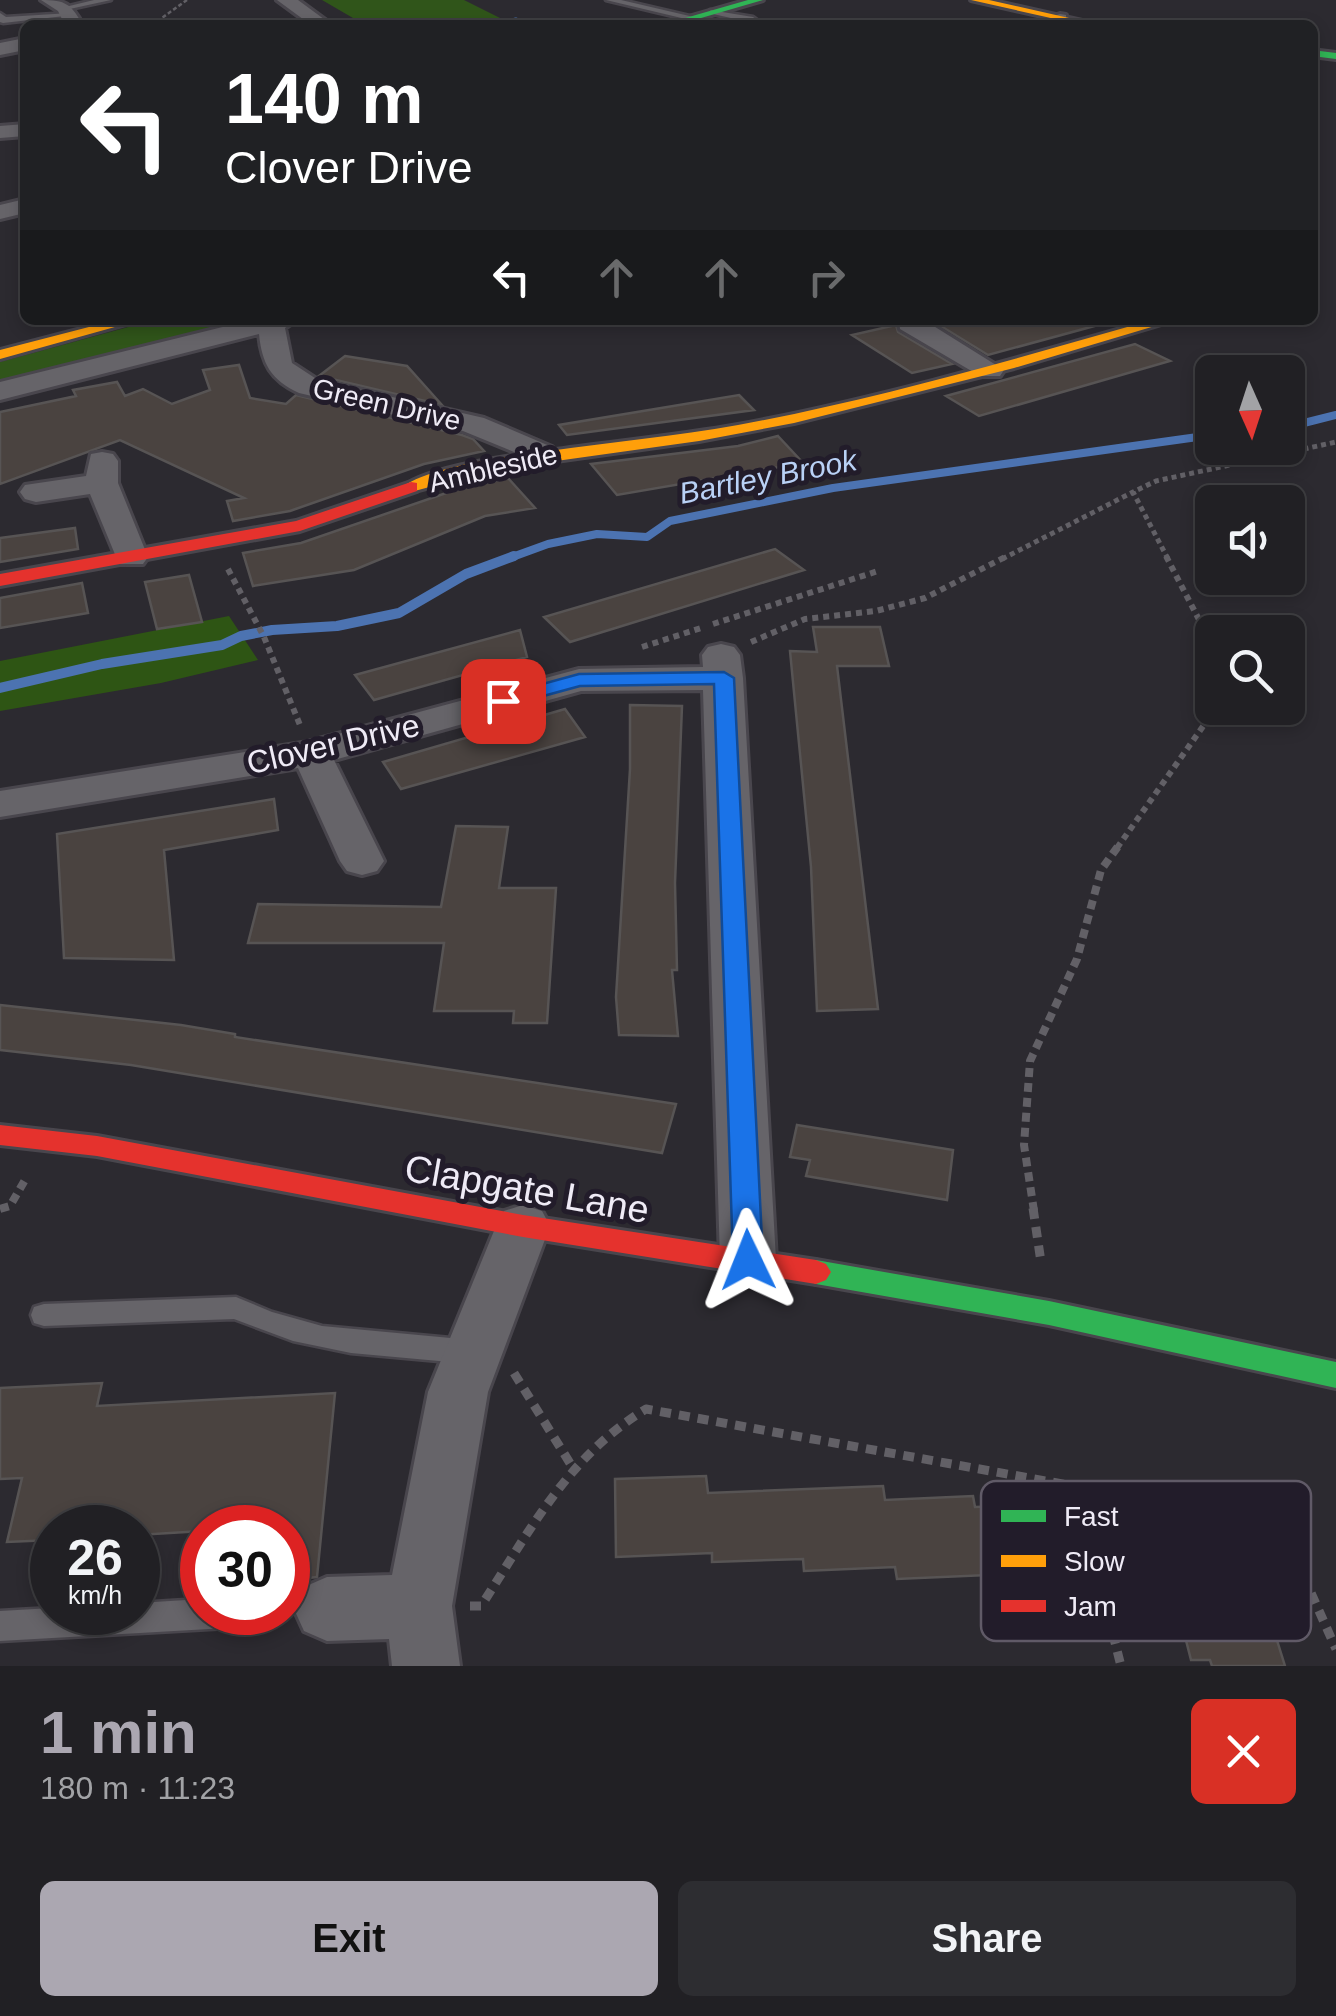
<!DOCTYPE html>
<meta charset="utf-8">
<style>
body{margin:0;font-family:Arial,sans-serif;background:#2d2d31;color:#f1f3f6;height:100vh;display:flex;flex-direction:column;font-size:38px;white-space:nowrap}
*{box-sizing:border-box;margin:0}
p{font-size:32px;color:#a2a3a6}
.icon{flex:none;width:55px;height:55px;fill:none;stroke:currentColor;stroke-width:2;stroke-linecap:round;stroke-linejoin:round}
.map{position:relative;height:1666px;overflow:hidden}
.panel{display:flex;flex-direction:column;background:#212024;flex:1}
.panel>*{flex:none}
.banner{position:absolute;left:20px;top:20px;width:1298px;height:305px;border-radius:15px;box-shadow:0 5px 15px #0003,0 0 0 2px #3e3e41;background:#202124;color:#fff;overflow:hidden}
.needle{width:65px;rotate:177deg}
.buttons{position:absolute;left:1195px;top:355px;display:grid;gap:20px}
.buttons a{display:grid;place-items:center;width:110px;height:110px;border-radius:15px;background:#212024;box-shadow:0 5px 15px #0003,0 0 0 2px #3e3e41;font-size:50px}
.speed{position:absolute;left:30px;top:1505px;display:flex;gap:20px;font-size:50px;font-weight:700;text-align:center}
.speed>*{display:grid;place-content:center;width:130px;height:130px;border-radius:50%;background:#212024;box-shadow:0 5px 15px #0003,0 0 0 2px #3e3e41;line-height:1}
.speed small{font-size:25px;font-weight:400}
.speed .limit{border:15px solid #d22;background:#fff;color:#111}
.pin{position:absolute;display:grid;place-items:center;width:85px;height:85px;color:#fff;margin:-42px;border-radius:20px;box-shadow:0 5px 15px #0006}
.me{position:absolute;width:110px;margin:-55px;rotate:358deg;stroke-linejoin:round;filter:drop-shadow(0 0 8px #0008)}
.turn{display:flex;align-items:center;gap:35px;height:210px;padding:0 40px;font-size:45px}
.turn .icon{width:130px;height:130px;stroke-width:2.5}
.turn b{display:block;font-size:70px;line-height:85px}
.lanes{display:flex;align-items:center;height:95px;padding:0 40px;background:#0003;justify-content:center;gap:50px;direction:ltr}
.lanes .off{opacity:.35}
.round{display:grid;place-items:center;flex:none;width:105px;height:105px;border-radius:15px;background:#2d2d31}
.headline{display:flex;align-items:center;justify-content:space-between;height:170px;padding:0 40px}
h1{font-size:60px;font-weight:700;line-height:75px;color:#aba7b1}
.cta{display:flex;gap:20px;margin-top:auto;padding:20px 40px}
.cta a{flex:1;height:115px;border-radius:15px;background:#aba7b1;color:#111;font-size:40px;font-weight:700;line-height:115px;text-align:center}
.cta a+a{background:#2d2d31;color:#f1f3f6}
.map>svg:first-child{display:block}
.green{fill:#30551a}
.forest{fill:#2e5514}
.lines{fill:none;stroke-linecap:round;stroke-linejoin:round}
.stream-far2{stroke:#4c73b1;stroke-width:5}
.stream-far1{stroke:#4c73b1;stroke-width:8}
.stream{stroke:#4c73b1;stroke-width:10}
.building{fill:#4a4340;stroke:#575454;stroke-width:2.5}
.lane-casing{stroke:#49464d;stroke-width:5}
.street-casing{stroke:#49464d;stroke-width:6}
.fast-casing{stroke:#49464d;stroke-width:6}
.slow-casing{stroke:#49464d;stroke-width:6}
.jam-casing{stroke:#49464d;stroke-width:6}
.path-far4{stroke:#626066;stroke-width:2.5;stroke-dasharray:4 2.5;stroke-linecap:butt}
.path-far3{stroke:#626066;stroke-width:5;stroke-dasharray:5 4;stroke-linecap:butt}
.path-far2{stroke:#626066;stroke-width:6;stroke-dasharray:6 5;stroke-linecap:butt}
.path-far1{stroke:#626066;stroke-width:8;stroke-dasharray:9 6;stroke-linecap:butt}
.path{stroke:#626066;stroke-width:9;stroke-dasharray:11 8;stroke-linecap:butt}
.lane{fill:#666469;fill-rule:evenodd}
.street{fill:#666469;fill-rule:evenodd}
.fast{fill:#30b455;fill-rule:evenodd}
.slow{fill:#ff9f0a;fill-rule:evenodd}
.jam{fill:#e5322d;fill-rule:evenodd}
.route{fill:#1a73e8;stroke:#114b97;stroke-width:2.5}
.labels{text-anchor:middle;stroke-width:10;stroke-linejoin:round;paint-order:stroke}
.far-street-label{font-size:28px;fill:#efebf6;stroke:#221c2a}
.far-water-label{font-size:30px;font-style:italic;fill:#b9d1f6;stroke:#221c2a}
.street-label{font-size:32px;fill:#efebf6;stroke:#221c2a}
.near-street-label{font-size:38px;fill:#efebf6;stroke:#221c2a}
.key{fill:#221c2a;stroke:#605a67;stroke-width:2.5}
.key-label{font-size:28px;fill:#efebf6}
</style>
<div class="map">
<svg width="1336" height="1666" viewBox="0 0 1336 1666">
<rect width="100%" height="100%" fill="#2c2a30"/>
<path class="green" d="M 322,0 L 464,0 L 500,18 L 451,25 L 365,25 Z
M 154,320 L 255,320 L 0,389 L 0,362 Z"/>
<path class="forest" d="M 229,616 L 258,660 L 161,683 L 0,711 L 0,661 Z"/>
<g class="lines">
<path class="stream-far2" d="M 494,25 L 516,20"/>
<path class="stream-far1" d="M 1288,427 L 1336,415
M 507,559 L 548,544 L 597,534 L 647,537 L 670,521 L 833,488 L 1212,435"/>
<path class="stream" d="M 0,688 L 102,664 L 222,645 L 241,636 L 272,630 L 337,626 L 399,613 L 466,574 L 514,556"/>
</g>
<path class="building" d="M 931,320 L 1089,320 L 1098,325 L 988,355 Z
M 896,325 L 898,332 L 952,364 L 912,373 L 852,335 Z
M 1135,344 L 1170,361 L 979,416 L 946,396 Z
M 345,356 L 407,366 L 442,405 L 319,376 Z
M 239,365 L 250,398 L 286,404 L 296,395 L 462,435 L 473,439 L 484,451 L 424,464 L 290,511 L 233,521 L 227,501 L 244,498 L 120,440 L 0,484 L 0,412 L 76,396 L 73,390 L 117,382 L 125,396 L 143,389 L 172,404 L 210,390 L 203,370 Z
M 739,395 L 754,410 L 567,435 L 559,425 Z
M 778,436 L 803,463 L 617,495 L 591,464 L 738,446 Z
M 508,478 L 535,508 L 485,516 L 354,570 L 253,586 L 243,553 L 301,543 L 452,491 Z
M 75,528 L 78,549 L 0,562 L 0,538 Z
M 775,549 L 804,570 L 570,642 L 544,617 Z
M 189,575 L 202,622 L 157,629 L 145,582 Z
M 82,583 L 88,613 L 0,628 L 0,598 Z
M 813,627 L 880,627 L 889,666 L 837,666 L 878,1009 L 817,1011 L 811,867 L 790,651 L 817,652 Z
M 520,630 L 527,657 L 374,700 L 355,675 Z
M 630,705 L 682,706 L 675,883 L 677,970 L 672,970 L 678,1036 L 619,1035 L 616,997 L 630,769 Z
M 565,709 L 585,737 L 401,789 L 383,762 Z
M 274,799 L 278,830 L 164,850 L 174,960 L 64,958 L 57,834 Z
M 456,826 L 508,827 L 499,888 L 556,888 L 547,1023 L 513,1023 L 514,1011 L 434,1011 L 444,943 L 248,943 L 258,904 L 441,907 Z
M 0,1005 L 181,1025 L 235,1034 L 235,1037 L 676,1104 L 662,1153 L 131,1065 L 0,1050 Z
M 797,1125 L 953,1150 L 947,1200 L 806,1176 L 810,1160 L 790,1157 Z
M 102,1383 L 97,1406 L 335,1393 L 317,1577 L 288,1580 L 288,1528 L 202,1528 L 202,1531 L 138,1535 L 138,1528 L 52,1528 L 52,1540 L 7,1542 L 22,1478 L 0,1479 L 0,1388 Z
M 706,1476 L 708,1493 L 883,1486 L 885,1500 L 973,1496 L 975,1507 L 1061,1504 L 1081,1587 L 992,1591 L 988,1575 L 897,1579 L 895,1567 L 804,1571 L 803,1559 L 712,1562 L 712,1553 L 616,1557 L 615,1479 Z
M 1197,1525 L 1206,1557 L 1251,1557 L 1285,1666 L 1212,1666 L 1210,1660 L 1191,1660 L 1157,1526 Z"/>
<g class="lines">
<g class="lane-casing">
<path id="lane" d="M 94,0 L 111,0 L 65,10 L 61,8 Z
M 606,0 L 621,0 L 698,18 L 694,21 Z
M 710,10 L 753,17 L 757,20 L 753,23 L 713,14 Z
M 0,13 L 6,17 L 70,13 L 74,15 L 3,23 L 0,22 Z
M 236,1297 L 272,1312 L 322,1326 L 472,1340 L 482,1344 L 486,1352 L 482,1360 L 472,1364 L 351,1353 L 293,1341 L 234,1319 L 44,1326 L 34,1323 L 31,1315 L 34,1307 L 44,1304 Z
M 202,1599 L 202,1612 L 259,1612 L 255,1623 L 244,1627 L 0,1641 L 0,1611 L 52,1608 L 52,1612 L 138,1612 L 138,1603 Z"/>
</g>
<g class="street-casing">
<path id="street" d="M 41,0 C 66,0 71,4 83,25 L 65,25 L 58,11 Z
M 277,0 L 298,0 L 332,25 L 311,25 Z
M 1060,14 L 1066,15 L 1066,23 L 1028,25 Z
M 25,38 L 25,50 L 0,55 L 0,43 Z
M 25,124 L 25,136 L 0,138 L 0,126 Z
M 25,199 L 25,213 L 0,219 L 0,205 Z
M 251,320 L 296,320 L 285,328 L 292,363 L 318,380 L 484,418 L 552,447 L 556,454 L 552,461 L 541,463 L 463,431 L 299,393 C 271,380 262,364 259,334 L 0,400 L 0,382 Z
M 899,320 L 924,320 L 1004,370 L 1000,376 L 980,376 L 900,329 Z
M 102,452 L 113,454 L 118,461 L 118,483 L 148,557 L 143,564 L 119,564 L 90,494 L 36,502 L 25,499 L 20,492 L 25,485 L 86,476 L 91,454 Z
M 721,644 L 734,647 L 740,655 L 743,678 L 776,1260 L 768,1276 L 748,1282 L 728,1276 L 720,1260 L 703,690 L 581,691 L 334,760 L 384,861 L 377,871 L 362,875 L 347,871 L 340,861 L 298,768 L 0,817 L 0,791 L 308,742 L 579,669 L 703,667 L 702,655 L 708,647 Z
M 523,1205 L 542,1211 L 550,1226 L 488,1392 L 452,1606 L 460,1666 L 392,1666 L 389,1639 L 327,1641 L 304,1631 L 294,1609 L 304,1587 L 327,1577 L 392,1575 L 428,1392 L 496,1226 L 504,1211 Z"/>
</g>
<g class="fast-casing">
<path id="fast" d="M 748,0 L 763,0 L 677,25 L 661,25 Z
M 1312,50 L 1336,53 L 1336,59 L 1312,56 Z
M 816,1260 L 1049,1301 L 1336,1362 L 1336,1388 L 1049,1325 L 816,1284 L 806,1280 L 801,1272 L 806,1264 Z"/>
</g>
<g class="slow-casing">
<path id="slow" d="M 971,0 L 989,0 L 1100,25 L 1082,25 Z
M 116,320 L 140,320 L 0,359 L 0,350 Z
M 1152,320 L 1175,320 L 1014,368 L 794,423 L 699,441 L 492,470 L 411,492 L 403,487 C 427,467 515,455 549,451 C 612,442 676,436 738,425 C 878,399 1015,359 1152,320 Z"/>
</g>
<g class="jam-casing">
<path id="jam" d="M 411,482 L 417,483 L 417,491 L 300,531 L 0,586 L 0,574 L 296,521 Z
M 0,1125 L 97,1136 L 523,1215 L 816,1260 L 826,1264 L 831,1272 L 826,1280 L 816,1284 L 523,1237 L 97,1156 L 0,1145 Z"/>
</g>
<path class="path-far4" d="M 152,25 L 187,0"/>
<path class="path-far3" d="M 1002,559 L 1133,492
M 1168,559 L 1133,492 L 1156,481 L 1336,442"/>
<path class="path-far2" d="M 1166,556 L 1208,637 L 1212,654
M 228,569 L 264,637 L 300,725
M 713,624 L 878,571
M 751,642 L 805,619 L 876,611 L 925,598 L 1007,556
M 642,647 L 701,628
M 1117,848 L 1216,708"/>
<path class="path-far1" d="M 0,1209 L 10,1206 L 25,1180
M 1034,1211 L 1024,1145 L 1030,1061 L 1077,959 L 1101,870 L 1119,845"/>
<path class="path" d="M 1033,1208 L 1041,1262
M 514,1373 L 573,1468
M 1075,1486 L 1121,1666
M 470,1606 L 481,1606 C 529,1532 568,1456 646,1409 L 1268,1521 L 1288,1541 L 1336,1649"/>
<use href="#lane" class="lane"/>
<use href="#street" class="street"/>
<use href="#fast" class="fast"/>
<use href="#slow" class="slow"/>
<use href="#jam" class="jam"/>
</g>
<path class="route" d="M 724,672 L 734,678 L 763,1260 L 758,1268 L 748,1272 L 737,1268 L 733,1260 L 714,684 L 580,686 L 503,707 L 492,701 L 495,697 L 579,674 Z"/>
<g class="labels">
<g class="far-street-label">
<text transform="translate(387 404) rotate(13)" y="10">Green Drive</text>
<text transform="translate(493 468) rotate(-13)" y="10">Ambleside</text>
</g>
<g class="far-water-label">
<text transform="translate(768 477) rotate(-11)" y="10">Bartley Brook</text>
</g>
<g class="street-label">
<text transform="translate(333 744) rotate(-13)" y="11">Clover Drive</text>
</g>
<g class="near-street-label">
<text transform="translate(527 1189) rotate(10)" y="13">Clapgate Lane</text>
</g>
</g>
<rect x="981" y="1481" width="330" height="160" rx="15" class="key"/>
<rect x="1001" y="1510" width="45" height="12" fill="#30b455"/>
<rect x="1001" y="1555" width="45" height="12" fill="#ff9f0a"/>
<rect x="1001" y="1600" width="45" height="12" fill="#e5322d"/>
<g class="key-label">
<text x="1064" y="1526">Fast</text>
<text x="1064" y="1571">Slow</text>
<text x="1064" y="1616">Jam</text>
</g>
</svg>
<div class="buttons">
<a><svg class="needle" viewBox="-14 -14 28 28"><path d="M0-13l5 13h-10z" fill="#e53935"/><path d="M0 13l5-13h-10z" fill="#a2a3a6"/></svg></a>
<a><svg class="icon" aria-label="sound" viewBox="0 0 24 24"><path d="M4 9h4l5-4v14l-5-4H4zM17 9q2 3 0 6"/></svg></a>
<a><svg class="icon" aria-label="search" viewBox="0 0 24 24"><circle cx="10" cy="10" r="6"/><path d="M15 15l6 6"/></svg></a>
</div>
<div class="speed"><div>26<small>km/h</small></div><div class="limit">30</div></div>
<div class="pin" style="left:503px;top:701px;background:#d93025"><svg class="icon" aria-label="arrive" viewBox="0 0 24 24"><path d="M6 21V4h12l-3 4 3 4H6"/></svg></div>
<svg class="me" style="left:748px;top:1260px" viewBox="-20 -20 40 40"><path d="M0-17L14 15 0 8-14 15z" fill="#1a73e8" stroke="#fff" stroke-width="4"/></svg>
<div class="banner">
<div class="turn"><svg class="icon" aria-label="left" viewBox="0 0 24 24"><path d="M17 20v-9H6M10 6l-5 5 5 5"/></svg><div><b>140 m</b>Clover Drive</div></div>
<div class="lanes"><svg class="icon" aria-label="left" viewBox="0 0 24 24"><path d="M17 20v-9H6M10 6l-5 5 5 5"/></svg><svg class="icon off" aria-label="ahead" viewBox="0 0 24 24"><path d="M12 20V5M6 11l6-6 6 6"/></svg><svg class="icon off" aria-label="ahead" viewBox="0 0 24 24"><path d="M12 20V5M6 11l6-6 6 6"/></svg><svg class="icon off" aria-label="right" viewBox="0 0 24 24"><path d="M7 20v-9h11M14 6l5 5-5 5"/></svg></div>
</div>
</div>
<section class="panel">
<div class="headline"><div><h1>1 min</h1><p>180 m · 11:23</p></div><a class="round" style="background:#d93025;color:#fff"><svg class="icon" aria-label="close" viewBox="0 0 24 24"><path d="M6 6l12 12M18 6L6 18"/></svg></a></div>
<div class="cta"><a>Exit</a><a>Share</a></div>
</section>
